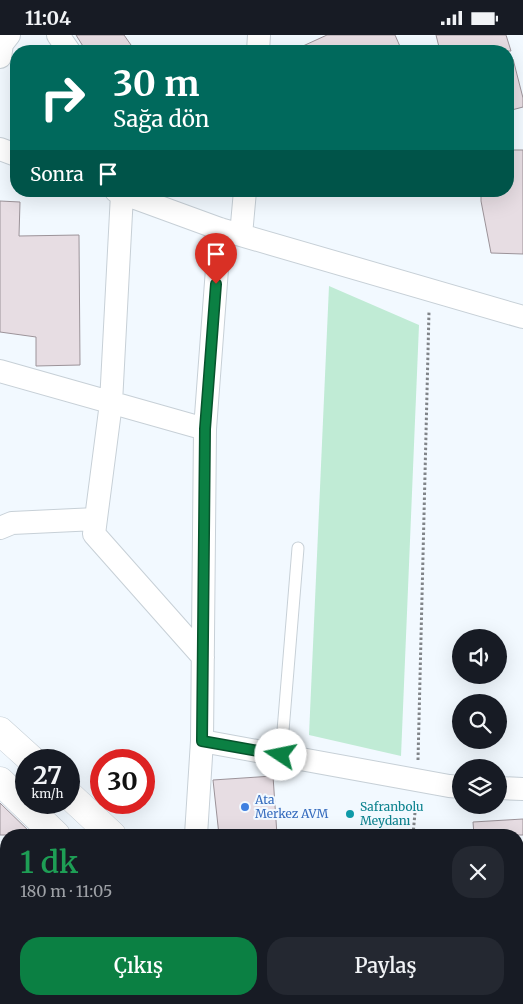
<!DOCTYPE html>
<html lang="tr">
<meta charset="utf-8">
<style>
body{margin:0;font-family:Merriweather,serif;background:#242831;color:#f1f3f6;height:100vh;display:flex;flex-direction:column;font-size:19px;white-space:nowrap}
*{box-sizing:border-box;margin:0}
p{font-size:16px;color:#9ea1a6}
.icon{flex:none;width:28px;height:28px;fill:none;stroke:currentColor;stroke-width:2;stroke-linecap:round;stroke-linejoin:round}
.map{position:relative;flex:1;overflow:hidden}
.panel{position:absolute;left:0px;top:794px;width:524px;height:176px;display:flex;flex-direction:column;background:#171b24;border-radius:20px 20px 0 0;box-shadow:0 5px 20px #0002}
.panel>*{flex:none}
.banner{position:absolute;left:10px;top:10px;width:504px;height:152px;border-radius:20px;box-shadow:0 5px 20px #0002;background:#00695c;color:#fff;overflow:hidden}
.tools{position:absolute;left:452px;top:594px;display:grid;gap:10px}
.tools a{display:grid;place-items:center;width:55px;height:55px;border-radius:50%;background:#171b24;box-shadow:0 5px 20px #0002;font-size:25px}
.speed{position:absolute;left:15px;top:714px;display:flex;gap:10px;font-size:25px;font-weight:700;text-align:center}
.speed>*{display:grid;place-content:center;width:65px;height:65px;border-radius:50%;background:#171b24;box-shadow:0 5px 20px #0002;line-height:1}
.speed small{font-size:12px;font-weight:400}
.speed .limit{border:8px solid #d22;background:#fff;color:#111}
.pin{position:absolute;display:grid;place-items:center;width:42px;height:42px;color:#fff;margin:-51px -21px;border-radius:50% 50% 50% 0;rotate:-45deg;box-shadow:0 0 5px #0007}
.pin .icon{rotate:45deg}
.me{position:absolute;width:55px;margin:-28px;rotate:281deg;stroke-linejoin:round;filter:drop-shadow(0 0 4px #0008)}
.turn{display:flex;align-items:center;gap:18px;height:105px;padding:0 20px;font-size:22px}
.turn .icon{width:65px;height:65px;stroke-width:2.5}
.turn b{display:block;font-size:35px;line-height:42px}
.then{display:flex;align-items:center;height:48px;padding:0 20px;background:#0003;gap:10px;font-size:19px}
.round{display:grid;place-items:center;flex:none;width:52px;height:52px;border-radius:20px;background:#242831}
.head{display:flex;align-items:center;justify-content:space-between;height:85px;padding:0 20px}
h1{font-size:30px;font-weight:600;line-height:38px;color:#1e9e55}
.cta{display:flex;gap:10px;margin-top:auto;padding:10px 20px}
.cta a{flex:1;height:58px;border-radius:20px;background:#0b8043;color:#fff;font-size:20px;font-weight:600;line-height:58px;text-align:center}
.cta a+a{background:#242831;color:#f1f3f6}
.status{display:flex;justify-content:space-between;align-items:center;height:35px;padding:0 25px;background:#171b24;direction:ltr}
.status svg{height:14px;fill:currentColor}
.map>svg:first-child{display:block}
.green{fill:#c0ebd5}
.building{fill:#e7dde3;stroke:#9c9399}
.lines{fill:none;stroke-linecap:round;stroke-linejoin:round}
.lane-casing{stroke:#c7d0d7;stroke-width:13}
.street-casing{stroke:#c7d0d7;stroke-width:24}
.secondary-casing{stroke:#c7d0d7;stroke-width:29}
.path{stroke:#808488;stroke-width:3;stroke-dasharray:2.5 2.5;stroke-linecap:butt}
.lane{stroke:#fff;stroke-width:11}
.street{stroke:#fff;stroke-width:22}
.secondary{stroke:#fff;stroke-width:28}
.route-casing{stroke:#07532c;stroke-width:12}
.route{stroke:#0b8043;stroke-width:9}
.shop-dot{fill:#3f7fe0;stroke:#f2f9ff;stroke-width:2}
.culture-dot{fill:#0f9aa8;stroke:#f2f9ff;stroke-width:2}
.labels{text-anchor:middle;stroke-width:4;stroke-linejoin:round;paint-order:stroke}
.shop-label{font-size:12px;fill:#366cbe;stroke:#f2f9ff;text-anchor:start}
.culture-label{font-size:12px;fill:#0d838f;stroke:#f2f9ff;text-anchor:start}
</style>
<div class="status"><b>11:04</b><svg viewBox="0 0 49 12"><path d="M0 12V9h3v3zM5 12V6h3v6zM10 12V3h3v9zM15 12V0h3v12zM26 1h20v11H26zM47 4h2v5h-2z"/></svg></div>
<div class="map">
<svg width="523" height="969" viewBox="0 0 523 969">
<rect width="100%" height="100%" fill="#f2f9ff"/>
<path class="green" d="M 329,251 L 419,290 L 401,721 L 309,700 Z"/>
<path class="building" d="M 76,0 L 124,0 L 131,10 L 122,16 L 86,16 Z
M 327,0 L 395,0 L 402,16 L 292,16 Z
M 436,0 L 506,0 L 511,16 L 440,16 Z
M 513,24 L 523,63 L 523,72 L 508,76 L 508,25 Z
M 508,115 L 523,115 L 523,219 L 491,218 L 481,166 L 481,156 L 508,156 Z
M 0,166 L 20,167 L 19,201 L 79,200 L 80,330 L 36,331 L 36,302 L 0,297 Z
M 273,741 L 277,800 L 219,800 L 213,745 Z
M 0,768 L 33,800 L 0,800 Z
M 523,784 L 523,800 L 474,800 L 473,787 Z"/>
<g class="lines">
<g class="lane-casing">
<path id="lane" d="M 281,720 L 298,513"/>
</g>
<g class="street-casing">
<path id="street" d="M 58,0 L 69,16
M 258,16 L 259,0
M 0,22 L 2,9 L 9,0
M 0,114 L 16,120
M 116,156 L 220,194 L 523,282
M 122,159 L 111,368 L 94,499 L 203,622
M 241,200 L 245,156
M 0,336 L 205,394
M 0,493 L 12,488 L 96,484
M 202,706 L 449,751 L 461,752
M 499,753 L 523,754
M 196,800 L 202,706 L 205,394 L 220,194"/>
</g>
<g class="secondary-casing">
<path id="secondary" d="M 0,696 L 32,725
M 0,746 L 56,800
M 69,760 L 112,800
M 222,964 L 228,969
M 276,964 L 284,969"/>
</g>
<path class="path" d="M 418,725 L 429,276
M 413,800 L 416,766
M 434,964 L 435,969"/>
<use href="#lane" class="lane"/>
<use href="#street" class="street"/>
<use href="#secondary" class="secondary"/>
</g>
<g class="lines">
<g class="route-casing">
<path id="route" d="M 216,249 L 205,394 L 202,706 L 281,720"/>
</g>
<use href="#route" class="route"/>
</g>
<circle class="shop-dot" cx="245" cy="772" r="5"/>
<circle class="culture-dot" cx="350" cy="779" r="5"/>
<g class="labels">
<g class="shop-label">
<text x="255" y="769">Ata<tspan x="255" dy="14">Merkez AVM</tspan></text>
</g>
<g class="culture-label">
<text x="360" y="776">Safranbolu<tspan x="360" dy="14">Meydanı</tspan></text>
</g>
</g>
</svg>
<div class="tools">
<a><svg class="icon" aria-label="sound" viewBox="0 0 24 24"><path d="M4 9h4l5-4v14l-5-4H4zM17 9q2 3 0 6"/></svg></a>
<a><svg class="icon" aria-label="search" viewBox="0 0 24 24"><circle cx="10" cy="10" r="6"/><path d="M15 15l6 6"/></svg></a>
<a><svg class="icon" aria-label="layers" viewBox="0 0 24 24"><path d="M12 4l9 5-9 5-9-5zM3 14l9 5 9-5"/></svg></a>
</div>
<div class="speed"><div>27<small>km/h</small></div><div class="limit">30</div></div>
<div class="pin" style="left:216px;top:249px;background:#d93025"><svg class="icon" aria-label="arrive" viewBox="0 0 24 24"><path d="M6 21V4h12l-3 4 3 4H6"/></svg></div>
<svg class="me" style="left:281px;top:720px" viewBox="-20 -20 40 40"><circle r="19" fill="#fff"/><path d="M0-13L10 11 0 6-10 11z" fill="#0b8043"/></svg>
<div class="banner">
<div class="turn"><svg class="icon" aria-label="right" viewBox="0 0 24 24"><path d="M7 20v-9h11M14 6l5 5-5 5"/></svg><div><b>30 m</b>Sağa dön</div></div>
<div class="then">Sonra<svg class="icon" aria-label="arrive" viewBox="0 0 24 24"><path d="M6 21V4h12l-3 4 3 4H6"/></svg></div>
</div>
<section class="panel">
<div class="head"><div><h1>1 dk</h1><p>180 m · 11:05</p></div><a class="round"><svg class="icon" aria-label="close" viewBox="0 0 24 24"><path d="M6 6l12 12M18 6L6 18"/></svg></a></div>
<div class="cta"><a>Çıkış</a><a>Paylaş</a></div>
</section>
</div>
